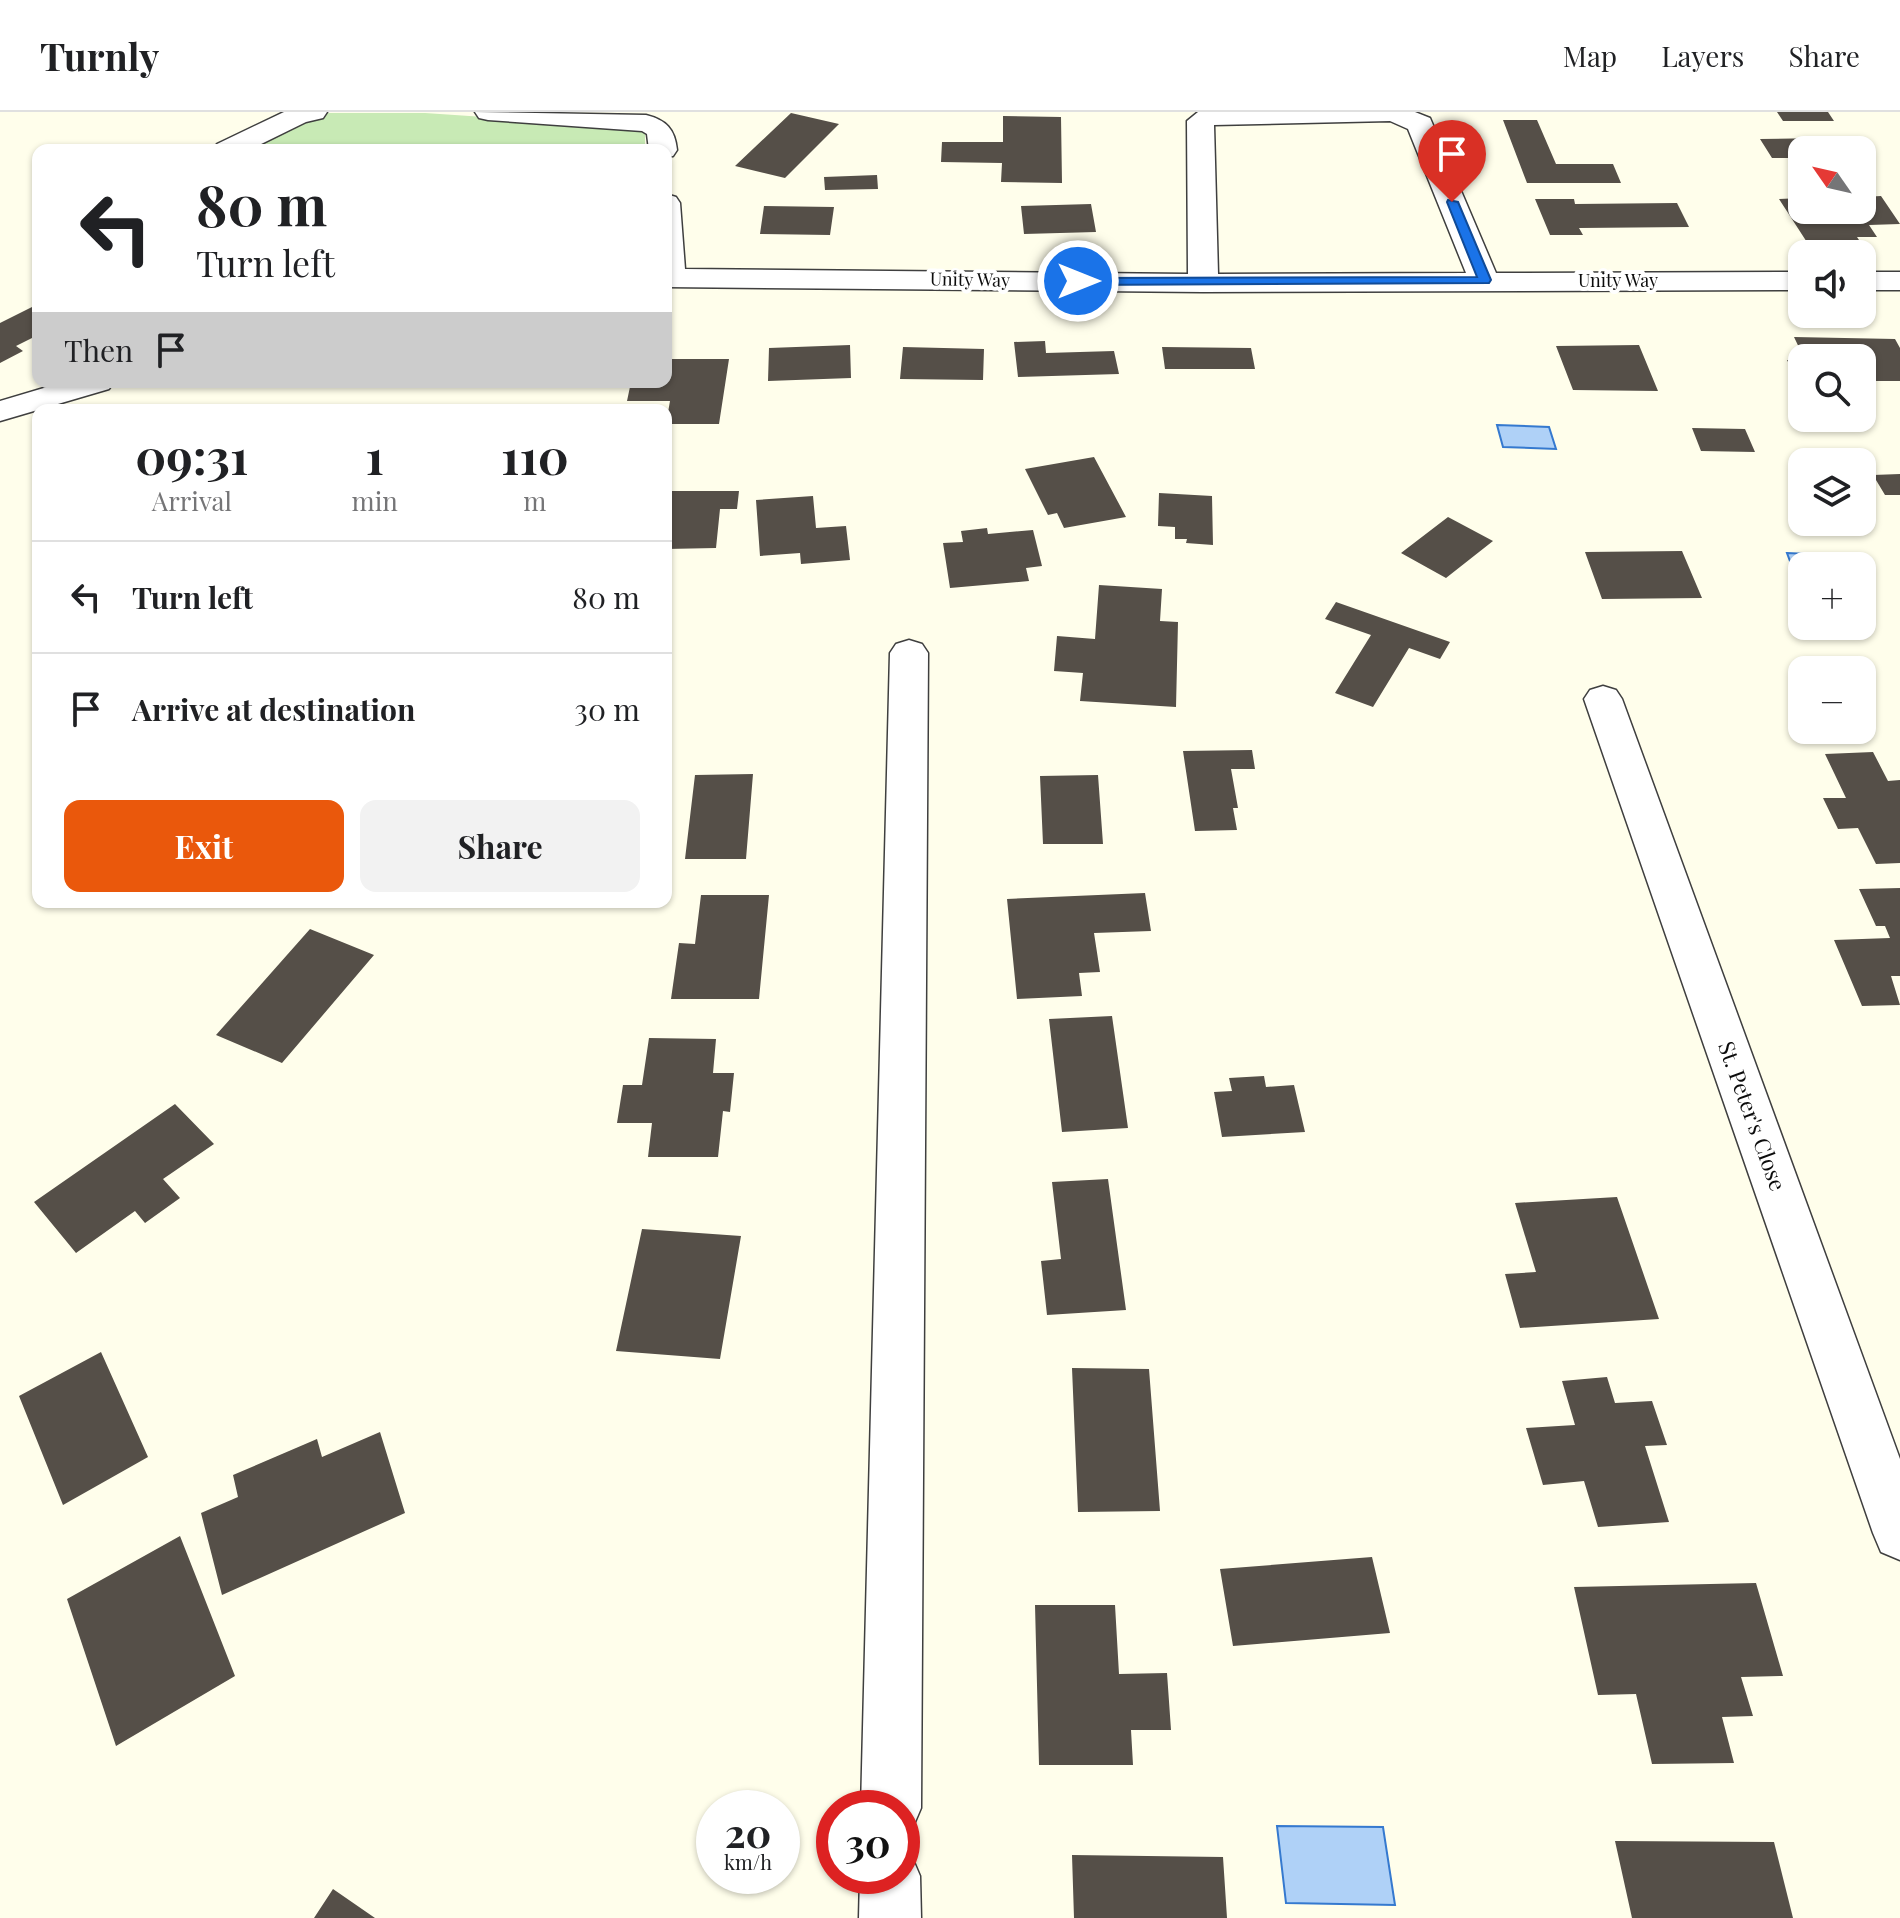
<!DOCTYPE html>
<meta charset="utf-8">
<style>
body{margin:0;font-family:"Playfair Display",serif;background:#f2f2f2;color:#202124;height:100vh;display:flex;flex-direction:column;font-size:30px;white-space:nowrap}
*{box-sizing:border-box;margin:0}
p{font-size:26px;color:#757577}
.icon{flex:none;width:44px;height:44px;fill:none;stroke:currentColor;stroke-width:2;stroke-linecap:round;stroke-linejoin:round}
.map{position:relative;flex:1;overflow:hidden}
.details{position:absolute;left:32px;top:292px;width:640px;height:504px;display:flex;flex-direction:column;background:#fff;border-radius:16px;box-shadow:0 2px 6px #0004}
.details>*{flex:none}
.banner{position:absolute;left:32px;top:32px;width:640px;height:244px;border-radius:16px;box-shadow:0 2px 6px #0004;background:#fff;color:#202124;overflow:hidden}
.needle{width:52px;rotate:304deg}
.buttons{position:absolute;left:1788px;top:24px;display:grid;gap:16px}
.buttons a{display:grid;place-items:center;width:88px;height:88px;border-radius:16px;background:#fff;box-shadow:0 2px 6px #0004;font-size:40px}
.speed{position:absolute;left:696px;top:1678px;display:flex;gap:16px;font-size:40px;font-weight:700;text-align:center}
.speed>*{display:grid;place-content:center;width:104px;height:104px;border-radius:50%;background:#fff;box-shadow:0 2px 6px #0004;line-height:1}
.speed small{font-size:20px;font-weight:400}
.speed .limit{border:12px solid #d22;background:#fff;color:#111}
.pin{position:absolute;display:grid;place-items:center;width:68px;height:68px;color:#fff;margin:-82px -34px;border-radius:50% 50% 50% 0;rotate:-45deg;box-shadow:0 0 8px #0007}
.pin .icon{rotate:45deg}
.me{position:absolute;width:88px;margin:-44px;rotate:90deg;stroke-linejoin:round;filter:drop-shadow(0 0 6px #0008)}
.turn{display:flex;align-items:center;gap:28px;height:168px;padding:0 32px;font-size:36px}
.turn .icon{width:104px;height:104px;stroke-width:2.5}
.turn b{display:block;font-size:56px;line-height:68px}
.then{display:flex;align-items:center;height:76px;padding:0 32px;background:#0003;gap:16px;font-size:30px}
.eta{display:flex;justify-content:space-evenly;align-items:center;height:136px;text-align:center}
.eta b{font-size:48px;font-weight:700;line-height:56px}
.action{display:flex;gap:16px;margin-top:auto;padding:16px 32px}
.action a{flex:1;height:92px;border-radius:16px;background:#ea580c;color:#fff;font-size:32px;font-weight:700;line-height:92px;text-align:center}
.action a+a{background:#f2f2f2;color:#202124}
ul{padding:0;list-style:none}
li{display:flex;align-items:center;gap:24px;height:112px;padding:0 32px;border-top:2px solid #e0e0e0}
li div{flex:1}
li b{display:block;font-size:30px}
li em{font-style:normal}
header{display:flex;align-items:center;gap:48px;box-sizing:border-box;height:112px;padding:0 40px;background:#fff;border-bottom:2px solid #e0e0e0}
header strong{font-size:38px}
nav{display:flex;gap:44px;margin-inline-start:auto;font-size:28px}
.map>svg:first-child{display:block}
.green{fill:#c8eab5}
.water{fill:#afd1f7;stroke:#3579cf;stroke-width:2}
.building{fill:#554f48}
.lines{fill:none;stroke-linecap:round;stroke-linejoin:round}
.street-casing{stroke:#3f3f3f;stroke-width:3}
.street{fill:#fff;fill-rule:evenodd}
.route{fill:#1a73e8;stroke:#114b97;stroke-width:2}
.labels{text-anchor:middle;stroke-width:8;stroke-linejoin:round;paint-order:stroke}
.far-street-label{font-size:18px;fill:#0c0c0c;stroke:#fff}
.street-label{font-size:22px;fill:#0c0c0c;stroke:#fff}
</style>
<header>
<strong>Turnly</strong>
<nav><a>Map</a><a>Layers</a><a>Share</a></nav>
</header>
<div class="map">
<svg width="1900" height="1806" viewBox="0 0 1900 1806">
<rect width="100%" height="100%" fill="#fffeeb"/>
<path class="green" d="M 322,1 L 425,1 L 645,16 L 645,38 L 240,38 Z"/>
<path class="water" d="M 1497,313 L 1549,315 L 1556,337 L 1503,335 Z
M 1787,441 L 1829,443 L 1834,454 L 1802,454 L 1800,476 Z
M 1277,1714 L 1383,1715 L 1395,1793 L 1286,1791 Z"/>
<path class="building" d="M 1777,0 L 1828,0 L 1834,9 L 1783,9 Z
M 791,1 L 839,12 L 785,66 L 735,54 Z
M 1003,4 L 1061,5 L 1062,71 L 1001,70 L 1002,51 L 941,50 L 942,30 L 1003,30 Z
M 1503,8 L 1537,8 L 1556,52 L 1613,52 L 1621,71 L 1527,71 Z
M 1824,26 L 1832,38 L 1802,38 L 1802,69 L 1788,46 L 1772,46 L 1760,27 Z
M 877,63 L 878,77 L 825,78 L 824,65 Z
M 1881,84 L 1900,112 L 1869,113 L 1877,125 L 1857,125 L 1865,137 L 1812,138 L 1779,87 L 1802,86 L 1802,98 L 1862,98 L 1862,85 Z
M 1535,87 L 1574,87 L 1575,92 L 1677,91 L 1689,115 L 1579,116 L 1583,123 L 1550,123 Z
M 1091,92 L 1096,120 L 1024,122 L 1021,94 Z
M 764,94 L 834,95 L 830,123 L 760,122 Z
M 38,192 L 38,223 L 16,234 L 23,239 L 0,251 L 0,211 Z
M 1794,225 L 1895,227 L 1900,236 L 1900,269 L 1866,269 L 1872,279 L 1862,279 L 1862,246 L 1804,246 Z
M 1045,229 L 1046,241 L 1114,239 L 1119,262 L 1018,265 L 1014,230 Z
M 850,233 L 851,266 L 768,269 L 769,236 Z
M 1639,233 L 1658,279 L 1573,278 L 1556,234 Z
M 903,235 L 984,237 L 983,268 L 900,267 Z
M 1162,235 L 1251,236 L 1255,257 L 1165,257 Z
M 666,247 L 729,247 L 719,312 L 666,312 L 670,289 L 627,289 L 631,270 L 666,270 Z
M 1787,248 L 1802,248 L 1802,269 L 1798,269 Z
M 1692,316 L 1745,317 L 1755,340 L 1701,339 Z
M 1094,345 L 1126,405 L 1064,416 L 1057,401 L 1048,403 L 1025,357 Z
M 1900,362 L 1900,383 L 1885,383 L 1873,363 Z
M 669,379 L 739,379 L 737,397 L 720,397 L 716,436 L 666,437 Z
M 1159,381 L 1212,384 L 1213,433 L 1186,431 L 1187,427 L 1175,427 L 1175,415 L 1158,414 Z
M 813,384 L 816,416 L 846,414 L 850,448 L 801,452 L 800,441 L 760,444 L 756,388 Z
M 1448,405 L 1493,429 L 1446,466 L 1401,441 Z
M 987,416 L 988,422 L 1033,418 L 1042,454 L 1026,456 L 1029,469 L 950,476 L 943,431 L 963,430 L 961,419 Z
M 1682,439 L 1702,486 L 1602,487 L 1585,440 Z
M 1099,473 L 1162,477 L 1160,509 L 1178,510 L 1176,595 L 1080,589 L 1083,561 L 1054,559 L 1057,524 L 1095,527 Z
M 1336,490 L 1450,530 L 1440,547 L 1409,536 L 1373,595 L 1335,581 L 1371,523 L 1325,507 Z
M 1252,638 L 1255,657 L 1231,657 L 1238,696 L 1233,696 L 1237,718 L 1195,719 L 1183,639 Z
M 1873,640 L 1888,669 L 1900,668 L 1900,751 L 1876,752 L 1858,716 L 1838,717 L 1823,686 L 1846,686 L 1825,642 Z
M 753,662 L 746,747 L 685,747 L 695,663 Z
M 1098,663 L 1103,732 L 1043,732 L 1040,664 Z
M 1900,776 L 1900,864 L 1891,864 L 1900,893 L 1862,894 L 1834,828 L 1890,826 L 1885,814 L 1876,814 L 1859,777 Z
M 1145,781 L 1151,819 L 1094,821 L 1100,860 L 1079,861 L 1082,884 L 1017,887 L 1007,787 Z
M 701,783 L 769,783 L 759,887 L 671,887 L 679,831 L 695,832 Z
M 310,817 L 374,843 L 282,951 L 216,923 Z
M 1112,904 L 1128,1016 L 1062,1020 L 1049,907 Z
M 649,926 L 716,927 L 713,961 L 734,961 L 730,1000 L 723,999 L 718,1045 L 648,1045 L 652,1011 L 617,1011 L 623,973 L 642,973 Z
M 1264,964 L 1266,975 L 1294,973 L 1305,1020 L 1222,1025 L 1214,980 L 1232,979 L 1229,966 Z
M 175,992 L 214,1032 L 163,1067 L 180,1086 L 145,1111 L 135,1099 L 76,1141 L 34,1090 Z
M 1108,1067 L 1126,1198 L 1047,1203 L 1041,1149 L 1061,1147 L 1052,1070 Z
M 1617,1085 L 1659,1207 L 1520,1216 L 1505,1162 L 1536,1160 L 1515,1091 Z
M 642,1117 L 741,1124 L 720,1247 L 616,1239 Z
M 101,1240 L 148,1345 L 63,1393 L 19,1284 Z
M 1072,1256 L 1149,1257 L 1160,1399 L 1078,1400 Z
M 1607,1265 L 1615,1291 L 1652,1289 L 1667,1333 L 1645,1334 L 1669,1410 L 1598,1415 L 1584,1369 L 1543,1373 L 1526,1316 L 1575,1313 L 1562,1269 Z
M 380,1320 L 405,1401 L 222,1483 L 201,1401 L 238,1385 L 233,1363 L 317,1327 L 322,1345 Z
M 180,1424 L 235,1564 L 116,1634 L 67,1487 Z
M 1372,1445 L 1390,1521 L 1233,1534 L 1220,1457 Z
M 1756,1471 L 1783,1564 L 1741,1565 L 1753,1604 L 1722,1605 L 1734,1651 L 1652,1652 L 1636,1582 L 1598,1583 L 1574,1475 Z
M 1035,1493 L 1115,1493 L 1119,1562 L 1167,1561 L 1171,1618 L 1131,1618 L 1133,1653 L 1039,1653 Z
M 1615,1729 L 1774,1730 L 1793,1806 L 1632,1806 Z
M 1072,1743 L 1223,1745 L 1227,1806 L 1074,1806 Z
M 333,1777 L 375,1806 L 314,1806 Z"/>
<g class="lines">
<g class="street-casing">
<path id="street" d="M 284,0 L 327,0 L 323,6 L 306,10 L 249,38 L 213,38 L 217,32 Z
M 475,0 L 646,3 C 666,8 675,17 677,38 L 673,44 L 666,45 L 666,38 L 649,38 L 647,22 L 642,19 L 488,8 L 479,6 Z
M 1198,0 L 1415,0 L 1430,6 L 1496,161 L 1802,160 L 1802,178 L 1203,180 L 666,175 L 666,82 L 676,85 L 680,91 L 685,157 L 1188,162 L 1187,9 ZM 1390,9 L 1408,17 L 1466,161 L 1218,162 L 1214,13 Z
M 1862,160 L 1900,160 L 1900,178 L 1862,178 Z
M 64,270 L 114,270 L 109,277 L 0,309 L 0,289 Z
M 909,528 L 922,532 L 928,541 L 921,1696 L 912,1717 L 902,1721 L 902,1696 L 861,1696 L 890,541 L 896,532 Z
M 1603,574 L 1616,578 L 1622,587 L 1900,1347 L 1900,1448 L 1881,1440 L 1873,1421 L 1584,587 L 1590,578 Z
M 902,1739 L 911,1743 L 920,1764 L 921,1806 L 859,1806 L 860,1764 L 902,1764 Z"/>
</g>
<use href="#street" class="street"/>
</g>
<path class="route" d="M 1448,88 L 1458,90 L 1491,168 L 1489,171 L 1078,173 L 1071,169 L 1078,166 L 1477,165 L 1447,90 Z"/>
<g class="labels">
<g class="far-street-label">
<text transform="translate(970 168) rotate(1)" y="6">Unity Way</text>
<text x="1618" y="175">Unity Way</text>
</g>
<g class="street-label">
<text transform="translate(1752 1004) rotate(70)" y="8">St. Peter's Close</text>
</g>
</g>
</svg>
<div class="buttons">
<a><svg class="needle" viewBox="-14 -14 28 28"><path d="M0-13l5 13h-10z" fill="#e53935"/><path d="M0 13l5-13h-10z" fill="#757577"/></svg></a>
<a><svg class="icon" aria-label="sound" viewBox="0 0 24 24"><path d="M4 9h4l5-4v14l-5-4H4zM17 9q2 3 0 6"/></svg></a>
<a><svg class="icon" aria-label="search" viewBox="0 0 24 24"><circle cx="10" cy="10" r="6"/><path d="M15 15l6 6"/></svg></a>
<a><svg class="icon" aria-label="layers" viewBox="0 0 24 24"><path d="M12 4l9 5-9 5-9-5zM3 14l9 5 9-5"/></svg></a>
<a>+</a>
<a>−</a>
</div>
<div class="speed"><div>20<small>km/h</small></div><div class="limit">30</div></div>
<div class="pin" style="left:1452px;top:90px;background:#d93025"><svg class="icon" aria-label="arrive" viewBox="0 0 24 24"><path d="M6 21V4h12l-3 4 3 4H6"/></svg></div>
<svg class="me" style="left:1078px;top:169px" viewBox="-20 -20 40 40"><circle r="17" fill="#1a73e8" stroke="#fff" stroke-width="3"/><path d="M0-11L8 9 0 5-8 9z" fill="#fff"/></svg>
<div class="banner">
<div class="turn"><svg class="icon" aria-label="left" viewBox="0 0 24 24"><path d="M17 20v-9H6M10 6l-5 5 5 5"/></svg><div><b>80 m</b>Turn left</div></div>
<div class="then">Then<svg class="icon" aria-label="arrive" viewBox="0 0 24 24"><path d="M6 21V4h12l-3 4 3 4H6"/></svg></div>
</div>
<section class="details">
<div class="eta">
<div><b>09:31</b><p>Arrival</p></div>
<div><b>1</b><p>min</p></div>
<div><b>110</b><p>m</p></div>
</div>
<ul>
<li><svg class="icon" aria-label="left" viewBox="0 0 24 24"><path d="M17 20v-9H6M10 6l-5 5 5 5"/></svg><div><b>Turn left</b></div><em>80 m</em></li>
<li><svg class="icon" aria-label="arrive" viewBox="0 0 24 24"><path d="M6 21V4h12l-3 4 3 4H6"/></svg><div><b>Arrive at destination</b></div><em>30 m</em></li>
</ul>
<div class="action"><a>Exit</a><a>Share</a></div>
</section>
</div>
